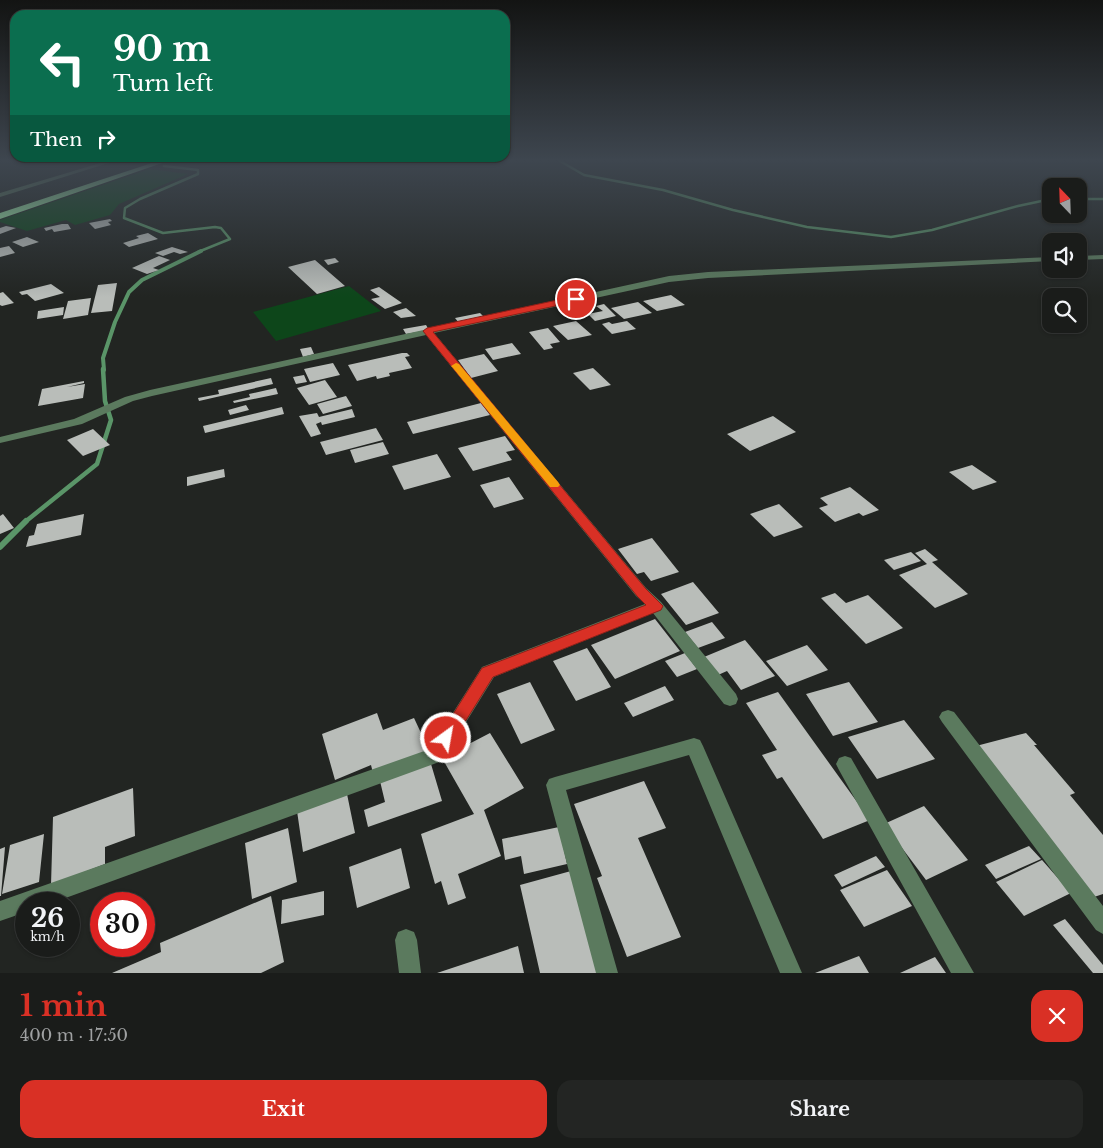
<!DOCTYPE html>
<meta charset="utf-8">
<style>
body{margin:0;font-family:"Libre Baskerville",serif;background:#232523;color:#f1f3f6;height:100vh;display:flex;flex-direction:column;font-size:19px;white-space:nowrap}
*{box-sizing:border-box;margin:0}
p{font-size:16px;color:#9fa1a2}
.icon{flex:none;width:28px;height:28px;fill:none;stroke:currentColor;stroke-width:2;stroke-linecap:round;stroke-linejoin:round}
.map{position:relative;height:973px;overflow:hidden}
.sheet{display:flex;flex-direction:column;background:#1a1c1a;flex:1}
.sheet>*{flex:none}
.banner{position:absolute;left:10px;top:10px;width:500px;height:152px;border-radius:15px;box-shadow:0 1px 4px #0004,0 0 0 1px #383a39;background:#0b6e4f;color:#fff;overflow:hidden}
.needle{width:32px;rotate:337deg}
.tools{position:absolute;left:1042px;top:178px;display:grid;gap:10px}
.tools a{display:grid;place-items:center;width:45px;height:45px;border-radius:10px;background:#1a1c1a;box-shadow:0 1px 4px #0004,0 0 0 1px #383a39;font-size:25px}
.speed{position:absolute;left:15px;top:892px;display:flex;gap:10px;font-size:25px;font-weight:700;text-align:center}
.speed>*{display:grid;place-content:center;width:65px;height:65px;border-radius:50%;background:#1a1c1a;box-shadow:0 1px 4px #0004,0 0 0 1px #383a39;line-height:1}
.speed small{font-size:12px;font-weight:400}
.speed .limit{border:8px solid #d22;background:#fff;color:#111}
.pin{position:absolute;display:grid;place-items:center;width:42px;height:42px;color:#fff;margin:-21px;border:2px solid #fff;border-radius:50%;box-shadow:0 1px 5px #0007}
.me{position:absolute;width:55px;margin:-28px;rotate:32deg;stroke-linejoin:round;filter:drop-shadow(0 0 4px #0008)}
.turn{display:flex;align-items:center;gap:18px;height:105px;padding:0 20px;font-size:22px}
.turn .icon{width:65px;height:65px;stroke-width:2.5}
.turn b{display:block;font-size:35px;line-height:42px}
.then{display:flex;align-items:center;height:48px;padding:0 20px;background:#0003;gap:10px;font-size:19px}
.round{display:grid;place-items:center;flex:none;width:52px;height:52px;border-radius:15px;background:#232523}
.head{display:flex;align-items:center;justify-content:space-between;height:85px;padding:0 20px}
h1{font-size:30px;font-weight:800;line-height:38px;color:#d93025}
.cta{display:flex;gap:10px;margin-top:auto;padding:10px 20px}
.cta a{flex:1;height:58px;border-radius:15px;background:#d93025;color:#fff;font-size:20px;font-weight:800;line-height:58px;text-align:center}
.cta a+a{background:#232523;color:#f1f3f6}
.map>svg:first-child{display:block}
.green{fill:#0d461a}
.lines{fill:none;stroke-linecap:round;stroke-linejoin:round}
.stream-far3{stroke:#5a9568;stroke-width:2.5}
.stream-far2{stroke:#5a9568;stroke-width:4}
.stream-far1{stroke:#5a9568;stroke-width:4.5}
.stream{stroke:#5a9568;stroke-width:6}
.building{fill:#b9bdb9}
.minor{fill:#5b7a5e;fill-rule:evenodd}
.highway{fill:#a4f5ad;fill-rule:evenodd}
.route{fill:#d93025;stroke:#8d1f18}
.slow{fill:#f59e0b}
</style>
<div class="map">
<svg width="1103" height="973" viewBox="0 0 1103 973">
<rect width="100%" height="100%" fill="#222522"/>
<path class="green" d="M 149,169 L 188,174 L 119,204 L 110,215 L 75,225 L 66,220 L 27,231 L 0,222 L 0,220 Z
M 349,286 L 381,311 L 276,341 L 253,312 Z"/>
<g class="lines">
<path class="stream-far3" d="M 560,161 L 584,175 L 663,190 L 733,210 L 807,227 L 891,237 L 932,230 L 1018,206 L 1051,199
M 164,166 L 198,170 L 198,174 L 140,199 L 125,208 L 124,218 L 163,233 L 215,227 L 221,228 L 230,239 L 198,252
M 1079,199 L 1103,199"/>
<path class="stream-far2" d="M 104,370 L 103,358 L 115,322 L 129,292 L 142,280 L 201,251"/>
<path class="stream-far1" d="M 25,522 L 97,464 L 111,420 L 105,401 L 103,369"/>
<path class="stream" d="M 0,547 L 26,521"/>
</g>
<path class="building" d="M 110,219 L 112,221 L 108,222 L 111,225 L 95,229 L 89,223 Z
M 62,224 L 68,224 L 71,229 L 54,232 L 52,229 L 46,231 L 44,228 Z
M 6,226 L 16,228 L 0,234 L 0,228 Z
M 148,233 L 158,239 L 129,247 L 123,243 L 139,238 L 136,236 Z
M 27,237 L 39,242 L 23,247 L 12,242 Z
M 9,246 L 15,253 L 0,257 L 0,248 Z
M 172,247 L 188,252 L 180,254 L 174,252 L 163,256 L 155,253 Z
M 159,256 L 170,260 L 153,268 L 159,270 L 147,274 L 132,268 Z
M 335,258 L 339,262 L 328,265 L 324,260 Z
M 315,260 L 345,286 L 317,294 L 288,267 Z
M 117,283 L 112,311 L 91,313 L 98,285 Z
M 51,284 L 64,293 L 35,301 L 27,294 L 22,295 L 19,292 Z
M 379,287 L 389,294 L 402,303 L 385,309 L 371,299 L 380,297 L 370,290 Z
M 3,292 L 14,303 L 2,306 L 0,305 L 0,293 Z
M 671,295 L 685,305 L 657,311 L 643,301 Z
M 91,298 L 88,315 L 63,319 L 68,301 Z
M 638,302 L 652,313 L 624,319 L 611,308 Z
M 604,304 L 616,316 L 595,321 L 588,314 L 603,311 L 596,306 Z
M 64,307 L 63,315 L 37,319 L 38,311 Z
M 406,308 L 416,316 L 401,318 L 393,312 Z
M 480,313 L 484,317 L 459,323 L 455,318 Z
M 576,321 L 592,335 L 568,340 L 553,326 Z
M 627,321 L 636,329 L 612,334 L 602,324 L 609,322 L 612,324 Z
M 426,325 L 429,330 L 406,334 L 403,329 Z
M 548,328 L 560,342 L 550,344 L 553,348 L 544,350 L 529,332 Z
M 512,343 L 521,354 L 493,360 L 485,349 Z
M 311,347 L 314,354 L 303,357 L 300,349 Z
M 402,353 L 407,353 L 410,356 L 405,357 L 412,368 L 389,373 L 390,376 L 377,379 L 376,376 L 357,381 L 348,365 Z
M 484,354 L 498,371 L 471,378 L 458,360 Z
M 333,363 L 340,375 L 310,382 L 304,369 Z
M 593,368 L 611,385 L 590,390 L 573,373 Z
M 304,375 L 307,382 L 296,384 L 293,377 Z
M 271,378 L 273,384 L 199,401 L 198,398 L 219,394 L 218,390 Z
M 325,380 L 337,397 L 309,405 L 297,388 Z
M 84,381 L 84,383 L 67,387 L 85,384 L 83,398 L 38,406 L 42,389 Z
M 276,388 L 278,394 L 234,403 L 233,401 L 250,397 L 249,394 Z
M 346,396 L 352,406 L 323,414 L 317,404 Z
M 481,403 L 490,415 L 413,434 L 407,422 Z
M 246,405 L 249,410 L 230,415 L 228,410 Z
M 282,407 L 284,414 L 205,433 L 203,426 Z
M 352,409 L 355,417 L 322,425 L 321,422 L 316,424 L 321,434 L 311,437 L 299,416 L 317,413 L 319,417 Z
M 773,416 L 796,432 L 750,451 L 727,434 Z
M 376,428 L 383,440 L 326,455 L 320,442 Z
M 93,429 L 110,445 L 83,456 L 67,440 Z
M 505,436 L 515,450 L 506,452 L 512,460 L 473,471 L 458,448 Z
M 383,442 L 389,454 L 355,463 L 350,450 Z
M 437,454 L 451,477 L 404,490 L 392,466 Z
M 972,465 L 997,482 L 973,490 L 949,472 Z
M 224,469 L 225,477 L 187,486 L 187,477 Z
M 509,477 L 524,499 L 494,508 L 480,485 Z
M 850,487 L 879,510 L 863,516 L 859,513 L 835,522 L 819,508 L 828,505 L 820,498 Z
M 779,504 L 803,527 L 774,537 L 750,514 Z
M 3,514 L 14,528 L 0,534 L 0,516 Z
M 84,514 L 81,535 L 26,547 L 29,536 L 34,535 L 37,524 Z
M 652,538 L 679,572 L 651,581 L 644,572 L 637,574 L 618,549 Z
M 925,549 L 938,560 L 932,562 L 968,594 L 935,608 L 899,575 L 927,564 L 915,553 Z
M 911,552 L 921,561 L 894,570 L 884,560 Z
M 693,582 L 719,613 L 686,625 L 661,594 Z
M 835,593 L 846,603 L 868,595 L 903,628 L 866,644 L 821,598 Z
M 655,619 L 680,651 L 615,679 L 591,645 Z
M 712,622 L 725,638 L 698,648 L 685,632 Z
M 745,640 L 775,676 L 741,690 L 727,671 L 718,675 L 704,657 Z
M 807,645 L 828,670 L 787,686 L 766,661 Z
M 587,648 L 611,687 L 576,701 L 553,661 Z
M 685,653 L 697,669 L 677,677 L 665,661 Z
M 530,682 L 555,730 L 521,744 L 497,694 Z
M 849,682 L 878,722 L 833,736 L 806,694 Z
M 665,686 L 674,700 L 633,717 L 624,703 Z
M 778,692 L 870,820 L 823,839 L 782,777 L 777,779 L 762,755 L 777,750 L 746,703 Z
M 377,713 L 383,730 L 414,718 L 429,750 L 373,773 L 371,765 L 335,780 L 322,734 Z
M 904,720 L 935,759 L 877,779 L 848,737 Z
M 490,733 L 524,788 L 484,810 L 501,856 L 458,874 L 466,898 L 448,905 L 441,881 L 435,884 L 421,834 L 474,814 L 442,758 Z
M 1026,733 L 1037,745 L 1034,745 L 1075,793 L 1070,795 L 1103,835 L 1103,894 L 1094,897 L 976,746 Z
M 431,764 L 442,801 L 368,827 L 364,810 L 385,802 L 380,781 Z
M 644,781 L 666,828 L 638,838 L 681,937 L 627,957 L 597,878 L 602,876 L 574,804 Z
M 133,788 L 135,836 L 105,847 L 105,864 L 51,885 L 53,817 Z
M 347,794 L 355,833 L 303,852 L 297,811 Z
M 924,806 L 968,860 L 926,880 L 884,824 Z
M 559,827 L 567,864 L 524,874 L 521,856 L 505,860 L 502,839 Z
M 288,828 L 297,882 L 252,899 L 245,843 Z
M 44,834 L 39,882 L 2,894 L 10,845 Z
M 1029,846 L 1041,859 L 996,879 L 985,865 Z
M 5,847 L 1,896 L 0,896 L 0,849 Z
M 401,848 L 410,888 L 357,908 L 349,867 Z
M 876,856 L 885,867 L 842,887 L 834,875 Z
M 1042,860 L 1071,893 L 1024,916 L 996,882 Z
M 887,870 L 912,906 L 864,927 L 840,890 Z
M 571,871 L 599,973 L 540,973 L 520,885 Z
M 324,891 L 324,915 L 281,924 L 282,900 Z
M 271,896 L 284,962 L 261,973 L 112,973 L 161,952 L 160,943 Z
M 1065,919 L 1103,965 L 1103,973 L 1093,973 L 1053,925 Z
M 518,946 L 524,973 L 437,973 Z
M 859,956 L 869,973 L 815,973 Z
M 935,957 L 946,973 L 900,973 Z"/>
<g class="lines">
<path class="minor" d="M 107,161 L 115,161 L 0,197 L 0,193 Z
M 1103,255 L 1103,259 L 1079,260 L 1079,256 Z
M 1051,257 L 1051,261 L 708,278 L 669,282 L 434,333 L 646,588 L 661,602 L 736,694 L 738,699 L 736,704 L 730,706 L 724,704 L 653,613 L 494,677 L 442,761 L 49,904 L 26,904 L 26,912 L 0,921 L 0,901 L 430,749 L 482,667 L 645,604 L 636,596 L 426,335 L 152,396 L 133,401 L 82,424 L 0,443 L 0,437 L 74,419 L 125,397 L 150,390 L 669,276 L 708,272 Z
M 948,710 L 954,712 L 1103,906 L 1103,934 L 1096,930 L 942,722 L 939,717 L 942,712 Z
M 694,738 L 700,740 L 703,746 L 802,973 L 780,973 L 689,755 L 566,790 L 618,973 L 596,973 L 546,785 L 549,779 L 555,777 Z
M 845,756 L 851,758 L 974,973 L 951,973 L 839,770 L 836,764 L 839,758 Z
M 406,929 L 414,932 L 417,940 L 421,973 L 399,973 L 395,940 L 398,932 Z"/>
<path class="highway" d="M 158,161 L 168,161 L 0,219 L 0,213 Z"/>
</g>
<linearGradient id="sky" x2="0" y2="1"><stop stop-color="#131413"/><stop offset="0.54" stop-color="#3e464f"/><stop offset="1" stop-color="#3e464f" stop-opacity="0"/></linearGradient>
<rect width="1103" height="297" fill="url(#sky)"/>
<path class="route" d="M 576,296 L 580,299 L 579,301 L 433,332 L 646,589 L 663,606 L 661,610 L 493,677 L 452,743 L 446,745 L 441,743 L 438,738 L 482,668 L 646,605 L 637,596 L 423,331 L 427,328 Z"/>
<path class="slow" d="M 456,363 L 459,364 L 558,482 L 560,485 L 558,487 L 550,487 L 453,368 L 451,366 Z"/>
</svg>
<div class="tools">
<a><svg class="needle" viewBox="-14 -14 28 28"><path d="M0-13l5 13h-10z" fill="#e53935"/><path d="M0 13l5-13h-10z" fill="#9fa1a2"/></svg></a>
<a><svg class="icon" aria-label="sound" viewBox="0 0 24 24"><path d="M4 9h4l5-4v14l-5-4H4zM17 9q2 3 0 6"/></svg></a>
<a><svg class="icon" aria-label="search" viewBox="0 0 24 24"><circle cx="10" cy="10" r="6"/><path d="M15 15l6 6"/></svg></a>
</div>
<div class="speed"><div>26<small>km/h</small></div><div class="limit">30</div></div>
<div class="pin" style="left:576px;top:299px;background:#d93025"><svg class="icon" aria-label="arrive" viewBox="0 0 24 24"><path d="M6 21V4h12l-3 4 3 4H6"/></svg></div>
<svg class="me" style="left:446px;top:738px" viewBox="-20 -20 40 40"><circle r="17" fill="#d93025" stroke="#fff" stroke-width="3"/><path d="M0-11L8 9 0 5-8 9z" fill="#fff"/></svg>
<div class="banner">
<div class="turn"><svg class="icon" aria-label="left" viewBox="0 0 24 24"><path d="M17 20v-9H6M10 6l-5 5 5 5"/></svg><div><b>90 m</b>Turn left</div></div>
<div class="then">Then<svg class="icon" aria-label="right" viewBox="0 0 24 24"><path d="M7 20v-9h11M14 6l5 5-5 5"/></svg></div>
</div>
</div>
<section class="sheet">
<div class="head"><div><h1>1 min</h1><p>400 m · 17:50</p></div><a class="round" style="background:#d93025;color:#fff"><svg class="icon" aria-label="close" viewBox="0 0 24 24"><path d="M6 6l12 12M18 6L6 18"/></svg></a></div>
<div class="cta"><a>Exit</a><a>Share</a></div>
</section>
